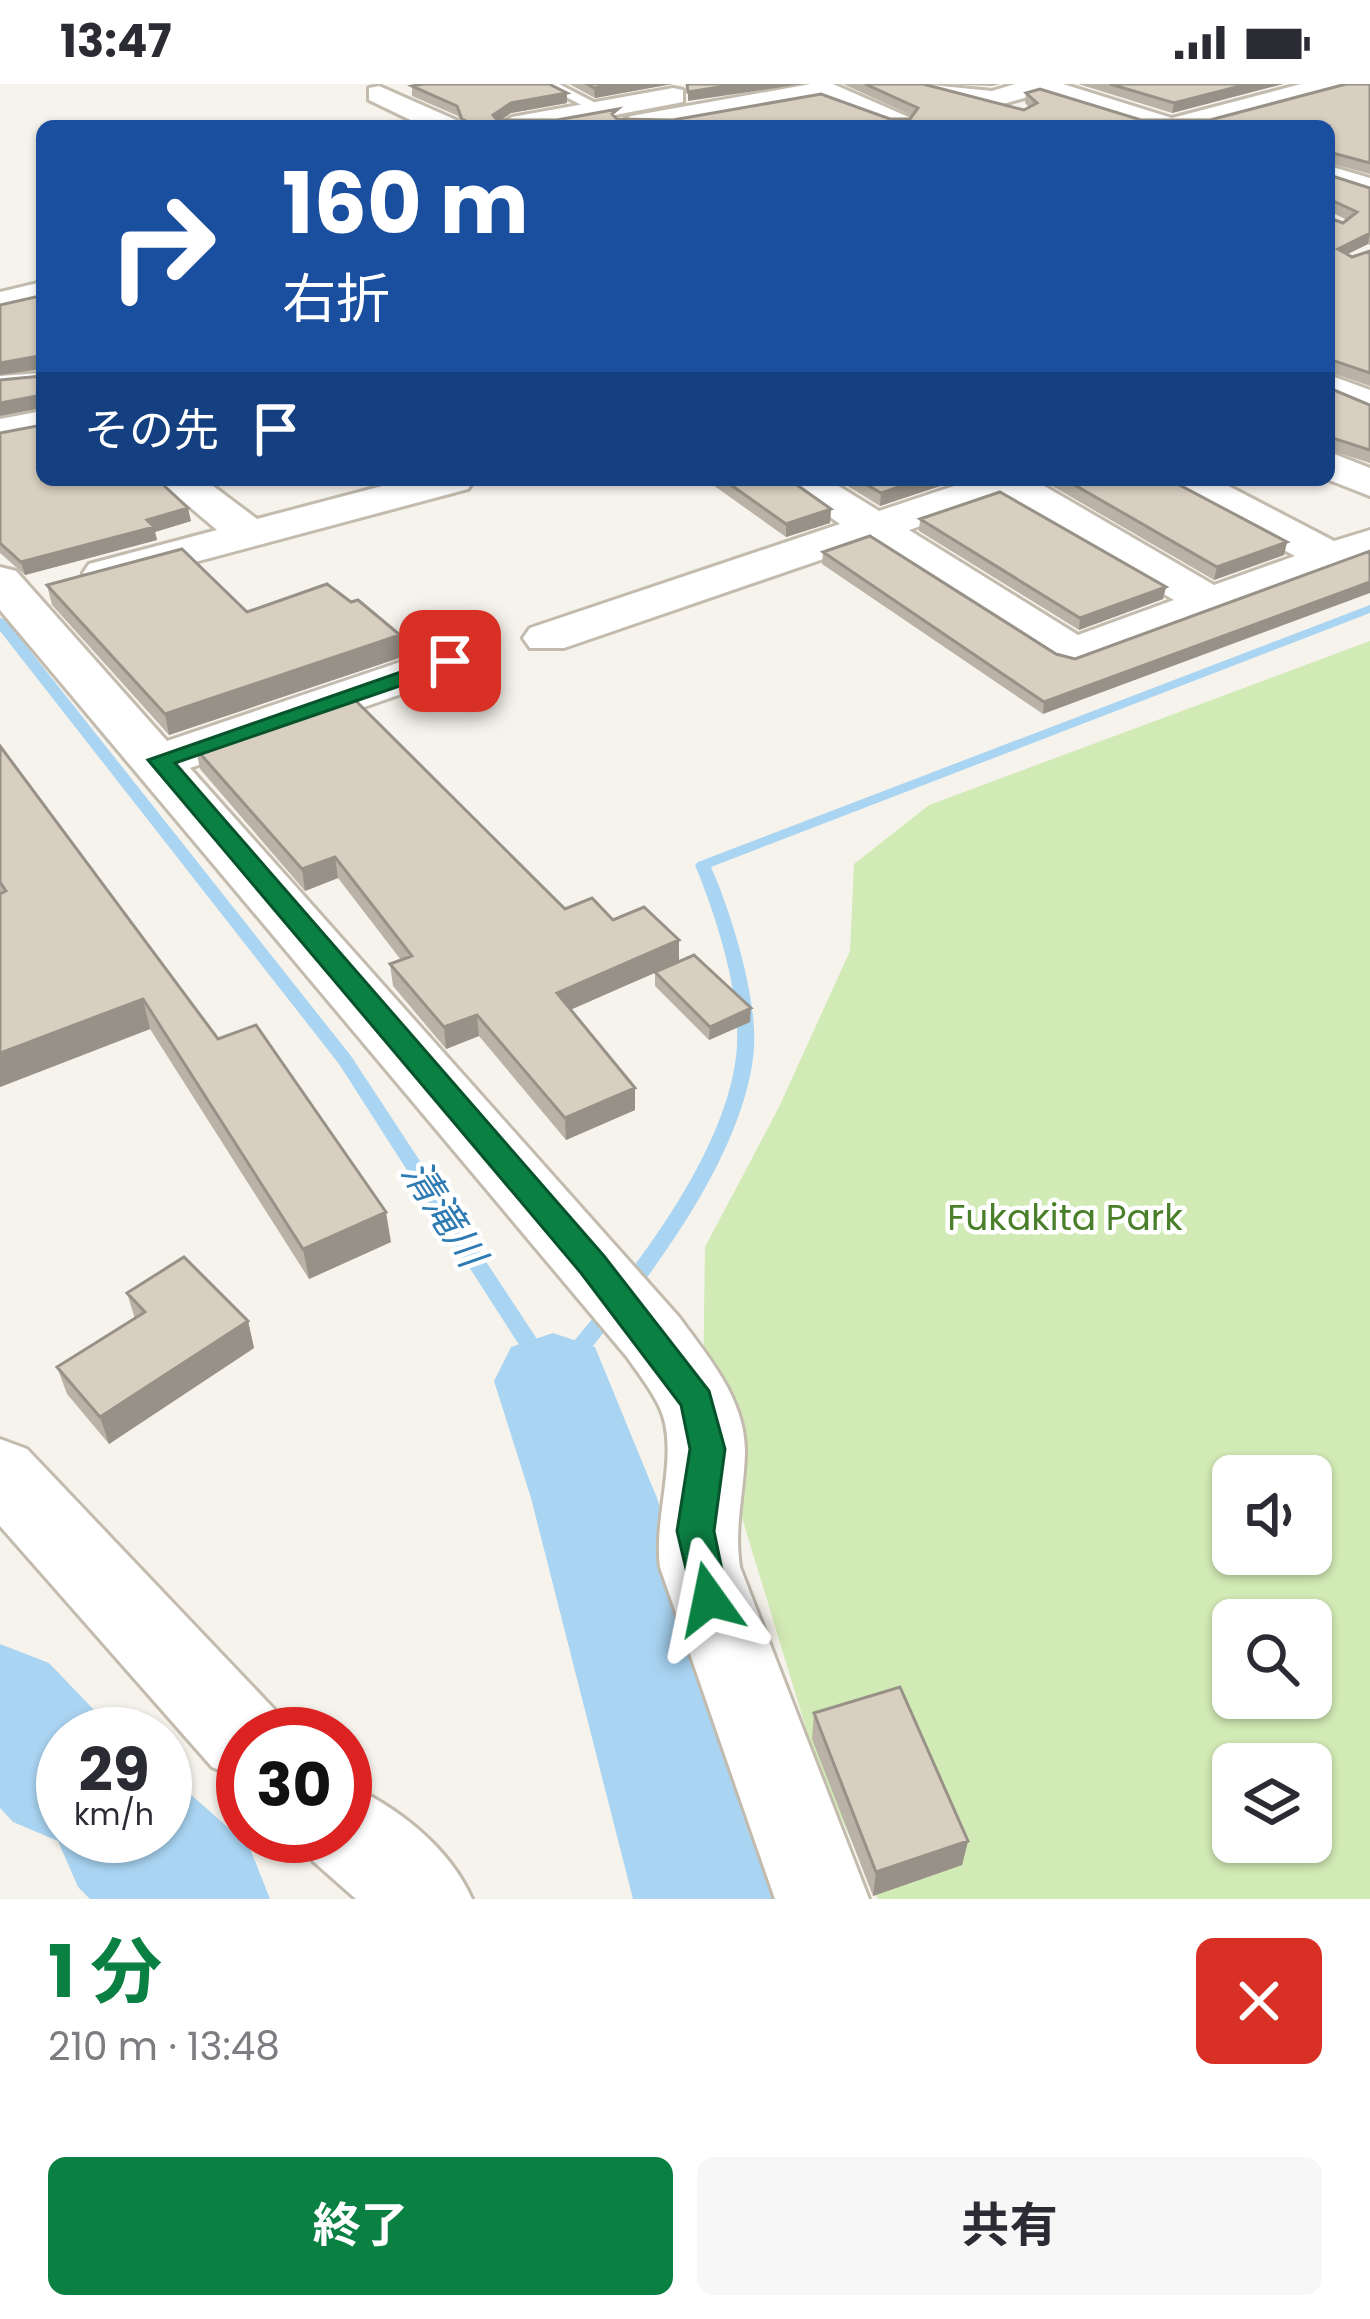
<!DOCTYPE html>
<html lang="ja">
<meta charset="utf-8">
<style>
body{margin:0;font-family:Poppins,"Noto Sans JP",sans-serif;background:#f7f7f7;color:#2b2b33;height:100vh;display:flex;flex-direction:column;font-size:45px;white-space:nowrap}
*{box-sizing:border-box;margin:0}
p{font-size:39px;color:#7c7c81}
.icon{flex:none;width:66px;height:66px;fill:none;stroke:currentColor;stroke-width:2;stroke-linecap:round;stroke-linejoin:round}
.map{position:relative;height:1815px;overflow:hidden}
.drawer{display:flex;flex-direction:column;background:#fff;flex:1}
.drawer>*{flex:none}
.hud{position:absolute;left:36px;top:36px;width:1299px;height:366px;border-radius:18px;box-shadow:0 3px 9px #0004;background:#1a4fa0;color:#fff;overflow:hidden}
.fabs{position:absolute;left:1212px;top:1371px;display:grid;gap:24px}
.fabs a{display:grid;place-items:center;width:120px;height:120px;border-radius:18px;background:#fff;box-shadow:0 3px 9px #0004;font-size:60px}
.speed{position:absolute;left:36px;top:1623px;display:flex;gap:24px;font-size:60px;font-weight:700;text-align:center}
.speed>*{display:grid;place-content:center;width:156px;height:156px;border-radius:50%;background:#fff;box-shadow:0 3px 9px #0004;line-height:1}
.speed small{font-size:30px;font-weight:400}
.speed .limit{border:18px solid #d22;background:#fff;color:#111}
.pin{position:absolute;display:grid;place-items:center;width:102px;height:102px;color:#fff;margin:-51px;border-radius:24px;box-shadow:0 6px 18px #0006}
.me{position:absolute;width:132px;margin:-66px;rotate:348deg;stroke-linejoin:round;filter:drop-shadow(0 0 9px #0008)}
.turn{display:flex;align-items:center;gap:42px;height:252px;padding:0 48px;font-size:54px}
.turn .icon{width:156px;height:156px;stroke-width:2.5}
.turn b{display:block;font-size:84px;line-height:102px}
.then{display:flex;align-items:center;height:114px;padding:0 48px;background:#0003;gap:24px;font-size:45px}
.round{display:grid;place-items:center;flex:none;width:126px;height:126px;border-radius:18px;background:#f7f7f7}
.head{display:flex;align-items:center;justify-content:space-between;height:204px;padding:0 48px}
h1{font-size:72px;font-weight:700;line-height:90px;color:#0b8043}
.cta{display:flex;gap:24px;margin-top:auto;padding:24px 48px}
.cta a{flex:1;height:138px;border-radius:18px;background:#0b8043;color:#fff;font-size:48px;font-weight:700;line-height:138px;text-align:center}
.cta a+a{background:#f7f7f7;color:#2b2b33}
.status{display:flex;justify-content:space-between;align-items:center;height:84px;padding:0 60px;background:#fff;direction:ltr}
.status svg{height:33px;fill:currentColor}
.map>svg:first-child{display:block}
.green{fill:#d2eab5;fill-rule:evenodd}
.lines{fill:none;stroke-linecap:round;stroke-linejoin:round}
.stream{fill:#a9d4f2;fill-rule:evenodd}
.river{fill:#a9d4f2;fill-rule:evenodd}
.lane-casing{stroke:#c2bbae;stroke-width:6}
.street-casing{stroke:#c2bbae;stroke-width:6}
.lane{fill:#fff;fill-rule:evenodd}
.street{fill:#fff;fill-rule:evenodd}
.wall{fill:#bab2a6}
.shaded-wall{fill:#979187}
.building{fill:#d8cfc1;stroke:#979187;stroke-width:3}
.route{fill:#0b8043;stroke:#07532c;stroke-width:3}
.labels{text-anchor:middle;stroke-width:9;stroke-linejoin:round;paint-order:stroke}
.park-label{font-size:36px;fill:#4a7f2a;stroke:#fff}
.water-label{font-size:39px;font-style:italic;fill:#2e7ab2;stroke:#fff}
</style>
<div class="status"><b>13:47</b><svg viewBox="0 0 49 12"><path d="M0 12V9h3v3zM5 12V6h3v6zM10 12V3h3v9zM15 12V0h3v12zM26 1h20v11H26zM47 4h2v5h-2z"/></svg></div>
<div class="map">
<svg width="1370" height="1815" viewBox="0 0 1370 1815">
<rect width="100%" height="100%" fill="#f6f3ec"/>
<path class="green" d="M 1370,557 L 1370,1815 L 878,1815 L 817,1681 L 703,1305 L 705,1163 L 779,1023 L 850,867 L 854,780 L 929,721 ZM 1233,1392 L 1311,1392 L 1311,1470 L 1233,1470 ZM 1233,1536 L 1311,1536 L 1311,1614 L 1233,1614 ZM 1233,1680 L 1311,1680 L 1311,1758 L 1233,1758 Z"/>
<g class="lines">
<path class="stream" d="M 1370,521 L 1370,529 L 711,783 C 732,831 757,912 754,964 C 748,1048 683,1147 633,1212 L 626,1215 L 619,1212 L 616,1207 L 619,1202 C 668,1139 732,1044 737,962 C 740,906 716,832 695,781 L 698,778 Z
M 0,534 L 5,535 L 351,972 L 554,1281 L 603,1222 L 610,1219 L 617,1222 L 620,1227 L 617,1232 L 560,1303 L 553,1305 L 546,1303 L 339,980 L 0,547 Z"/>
<path class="river" d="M 553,1249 L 595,1263 L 657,1414 L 781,1815 L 633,1815 L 531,1414 L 494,1297 L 511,1263 Z
M 0,1560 L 49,1579 L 117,1650 L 63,1650 L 63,1752 L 165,1752 L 165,1695 L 180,1701 L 249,1762 L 270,1815 L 90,1815 L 78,1803 L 58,1757 L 13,1738 L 0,1724 Z"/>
<g class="lane-casing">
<path id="lane" d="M 541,0 L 559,0 L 607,25 L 595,28 Z
M 42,289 L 42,301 L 0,304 L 0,292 Z"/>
</g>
<g class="street-casing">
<path id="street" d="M 811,0 L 833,0 L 913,35 L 909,41 L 889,41 L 821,15 L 672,42 L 617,41 L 631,32 Z
M 921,0 L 992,7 L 1015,0 L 1063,0 L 1172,34 L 1301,0 L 1345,0 L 1342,6 L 1207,42 L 1139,42 L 1039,10 L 992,23 L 924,6 Z
M 379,2 L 456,36 L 460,42 L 423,42 L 369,16 L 369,4 Z
M 673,4 L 683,6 L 683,18 L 557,42 L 498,42 L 512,33 Z
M 1329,82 L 1370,94 L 1370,113 L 1329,101 Z
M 42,198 L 42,219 L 0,229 L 0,208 Z
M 1329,291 L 1370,306 L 1370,332 L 1329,316 Z
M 42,327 L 42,351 L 0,359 L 0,335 Z
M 1329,368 L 1370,384 L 1370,412 L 1329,396 Z
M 158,396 L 205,396 L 257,435 L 405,396 L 474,396 L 468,405 L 105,502 L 89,498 L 83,489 L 89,480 L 217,446 Z
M 779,396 L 829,396 L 879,427 L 972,396 L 1034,396 L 1214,501 L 1295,472 L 1170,405 L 1164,396 L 1217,396 L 1334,457 L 1370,446 L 1370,474 L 1074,583 L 1057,579 L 870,459 L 564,564 L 530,564 L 523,554 L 530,544 L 840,440 ZM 999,415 L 1174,516 L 1078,551 L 909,446 Z
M 0,483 L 16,487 L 167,657 L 433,567 L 450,563 L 467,567 L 474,577 L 467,587 L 190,684 L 679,1233 C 708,1273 746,1316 745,1369 C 744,1409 734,1442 740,1483 L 869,1815 L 775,1815 L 660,1483 C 653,1432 681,1366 659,1322 C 651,1305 638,1289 627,1273 L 0,526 Z
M 0,1355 L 27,1365 L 274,1625 L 285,1650 L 243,1650 L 243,1696 L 212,1683 L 0,1442 Z
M 345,1700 C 396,1721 450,1764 472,1815 L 356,1815 L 313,1777 L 303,1752 L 345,1752 Z"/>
</g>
<use href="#lane" class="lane"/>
<use href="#street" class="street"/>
</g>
<path class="wall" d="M 569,0 L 672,0 L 595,14 Z
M 843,0 L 923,0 L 1024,26 L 1029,23 L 1025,19 L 1026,9 L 1141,36 L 1210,36 L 1370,0 L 1370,90 L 1329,79 L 1329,42 L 462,42 L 458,32 L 412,12 L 412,2 L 567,9 L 567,19 L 511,29 L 500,36 L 910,35 L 913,32 Z
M 940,0 L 1000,0 L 992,2 Z
M 1078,0 L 1283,0 L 1172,29 Z
M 1329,91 L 1370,104 L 1370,161 L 1368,160 L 1347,170 L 1352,173 L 1370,167 L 1370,302 L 1329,288 L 1329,134 L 1343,139 L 1347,136 L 1331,128 L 1329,129 Z
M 1329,304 L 1370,321 L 1370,379 L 1329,366 Z
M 0,349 L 191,437 L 155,448 L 157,456 L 25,491 L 0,469 Z
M 706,396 L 790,396 L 831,425 L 830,439 L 786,453 Z
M 838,396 L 958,396 L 880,422 Z
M 1042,396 L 1170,396 L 1287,458 L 1284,471 L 1214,496 Z
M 920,435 L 1166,503 L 1163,515 L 1079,546 L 919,447 Z
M 823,468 L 1056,570 L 1043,630 L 822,480 Z
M 47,501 L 400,551 L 402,573 L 169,651 L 52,521 Z
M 0,662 L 218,955 L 391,1158 L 309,1195 L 150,945 L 0,1003 Z
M 196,665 L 565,825 L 613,836 L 679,856 L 679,878 L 750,938 L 709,956 L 655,902 L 655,889 L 571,925 L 635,1004 L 635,1026 L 566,1056 L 479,952 L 446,965 L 393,902 L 390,880 L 401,876 L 338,794 L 305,807 L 200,685 Z
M 127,1209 L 248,1237 L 254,1264 L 109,1360 L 67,1310 L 57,1283 L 135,1235 Z
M 814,1629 L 968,1757 L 962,1781 L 873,1812 L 812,1655 Z"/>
<path class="shaded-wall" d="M 616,0 L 672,0 L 595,14 L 594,4 Z
M 739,0 L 803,0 L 688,17 L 688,8 Z
M 1248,0 L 1283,0 L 1172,29 L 1174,19 Z
M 567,9 L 567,19 L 511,29 L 494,41 L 493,31 L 511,19 Z
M 1370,149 L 1368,160 L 1336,176 L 1338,165 Z
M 39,272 L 42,285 L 0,291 L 0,279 Z
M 42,311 L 42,324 L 0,332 L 0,319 Z
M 920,396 L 958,396 L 880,422 L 881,409 Z
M 188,424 L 191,437 L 155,448 L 157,456 L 25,491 L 21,478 Z
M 831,425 L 830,439 L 786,453 L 786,440 Z
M 1287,458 L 1284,471 L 1214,496 L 1217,483 Z
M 1370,498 L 1370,509 L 1043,630 L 1044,618 Z
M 1166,503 L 1163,515 L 1079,546 L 1080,534 Z
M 400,551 L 402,573 L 169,651 L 165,630 Z
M 335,773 L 338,794 L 305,807 L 302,785 Z
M 679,856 L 679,878 L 559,931 L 557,909 Z
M 143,915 L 150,945 L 0,1003 L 0,969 Z
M 751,924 L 750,938 L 709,956 L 710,943 Z
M 477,931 L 479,952 L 446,965 L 444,943 Z
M 635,1004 L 635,1026 L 566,1056 L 565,1034 Z
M 386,1128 L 391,1158 L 309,1195 L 303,1165 Z
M 248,1237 L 254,1264 L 109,1360 L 100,1333 Z
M 968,1757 L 962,1781 L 873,1812 L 876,1788 Z"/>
<path class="building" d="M 423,0 L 549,0 L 567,9 L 511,19 L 493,31 L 497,36 L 557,36 L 618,25 L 612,30 L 617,35 L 673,36 L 821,10 L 890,35 L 910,35 L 918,24 L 865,0 L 923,0 L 1024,26 L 1037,19 L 1026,9 L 1040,5 L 1141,36 L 1210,36 L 1346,0 L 1370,0 L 1370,79 L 1329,68 L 1329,42 L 476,42 L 462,35 L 457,22 L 412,2 Z
M 587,0 L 616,0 L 594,4 Z
M 687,0 L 739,0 L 688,8 Z
M 1110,0 L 1248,0 L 1174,19 Z
M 1329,91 L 1370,104 L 1370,149 L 1338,165 L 1352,173 L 1370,167 L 1370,289 L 1329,275 L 1329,278 L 1329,134 L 1343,139 L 1357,128 L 1333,117 L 1329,120 Z
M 42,206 L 42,289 L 39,272 L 0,279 L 0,221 L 40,212 Z
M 42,292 L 42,311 L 0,319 L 0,296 Z
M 1329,304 L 1370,321 L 1370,366 L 1329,353 Z
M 42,341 L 42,396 L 158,396 L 188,424 L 147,436 L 154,443 L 21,478 L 0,459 L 0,349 Z
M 724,396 L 790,396 L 831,425 L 786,440 Z
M 859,396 L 920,396 L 881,409 Z
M 1066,396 L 1170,396 L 1287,458 L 1217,483 Z
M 1000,408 L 1166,503 L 1080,534 L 920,435 Z
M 870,452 L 1056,570 L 1075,575 L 1370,467 L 1370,498 L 1044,618 L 823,468 Z
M 182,465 L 247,528 L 327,500 L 351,518 L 358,516 L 400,551 L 165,630 L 47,501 Z
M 350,611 L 565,825 L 592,814 L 613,836 L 644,823 L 679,856 L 557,909 L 635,1004 L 565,1034 L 477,931 L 444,943 L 390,880 L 412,872 L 335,773 L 302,785 L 196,665 Z
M 0,662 L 218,955 L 256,941 L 386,1128 L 303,1165 L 143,915 L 0,969 L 0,810 L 6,807 L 0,798 Z
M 694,871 L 751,924 L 710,943 L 655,888 Z
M 184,1173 L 248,1237 L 100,1333 L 57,1283 L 145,1228 L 127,1209 Z
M 900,1603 L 968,1757 L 876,1788 L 814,1629 Z"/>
<path class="route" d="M 450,571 L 461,577 L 458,582 L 175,679 L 604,1172 L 709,1307 L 725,1365 L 714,1447 L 728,1515 L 722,1527 L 709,1532 L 696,1527 L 677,1447 L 690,1365 L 681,1321 L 581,1189 L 148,676 Z"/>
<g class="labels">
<g class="park-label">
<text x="1065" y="1146">Fukakita Park</text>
</g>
<g class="water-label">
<text transform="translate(444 1129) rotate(57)" y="14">清滝川</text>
</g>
</g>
</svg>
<div class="fabs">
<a><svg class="icon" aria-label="sound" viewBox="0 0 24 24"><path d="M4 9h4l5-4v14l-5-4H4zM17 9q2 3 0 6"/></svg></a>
<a><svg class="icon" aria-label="search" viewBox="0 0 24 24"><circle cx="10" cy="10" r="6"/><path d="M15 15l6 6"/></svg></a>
<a><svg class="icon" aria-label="layers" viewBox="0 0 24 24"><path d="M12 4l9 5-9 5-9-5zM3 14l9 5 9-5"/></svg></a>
</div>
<div class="speed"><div>29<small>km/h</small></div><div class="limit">30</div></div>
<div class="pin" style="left:450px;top:577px;background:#d93025"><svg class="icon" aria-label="arrive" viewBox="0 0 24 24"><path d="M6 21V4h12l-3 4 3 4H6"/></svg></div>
<svg class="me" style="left:709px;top:1515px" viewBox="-20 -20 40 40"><path d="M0-17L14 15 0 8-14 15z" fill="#0b8043" stroke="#fff" stroke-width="4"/></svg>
<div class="hud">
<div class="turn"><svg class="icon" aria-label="right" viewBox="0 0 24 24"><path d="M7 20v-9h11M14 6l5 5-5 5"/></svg><div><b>160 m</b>右折</div></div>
<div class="then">その先<svg class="icon" aria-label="arrive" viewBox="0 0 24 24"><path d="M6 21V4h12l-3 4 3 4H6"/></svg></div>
</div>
</div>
<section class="drawer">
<div class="head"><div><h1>1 分</h1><p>210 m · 13:48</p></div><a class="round" style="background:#d93025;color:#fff"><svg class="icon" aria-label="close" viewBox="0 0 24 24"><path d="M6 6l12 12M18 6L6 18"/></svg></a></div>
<div class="cta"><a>終了</a><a>共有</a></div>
</section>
